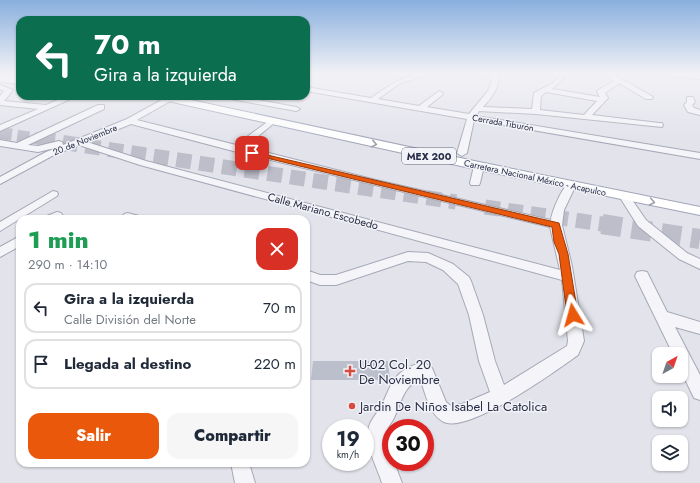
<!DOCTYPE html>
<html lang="es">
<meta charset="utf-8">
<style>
body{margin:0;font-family:Jost,sans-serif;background:#f6f6f7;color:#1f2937;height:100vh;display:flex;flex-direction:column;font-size:15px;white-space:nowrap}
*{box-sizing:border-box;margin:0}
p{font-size:13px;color:#747a83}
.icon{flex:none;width:22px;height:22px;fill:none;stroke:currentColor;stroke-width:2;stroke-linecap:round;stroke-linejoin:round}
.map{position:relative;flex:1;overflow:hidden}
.side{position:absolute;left:16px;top:215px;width:294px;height:252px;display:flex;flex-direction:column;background:#fff;border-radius:12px;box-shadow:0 1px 3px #0004}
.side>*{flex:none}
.banner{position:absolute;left:16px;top:16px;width:294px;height:84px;border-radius:12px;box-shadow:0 1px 3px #0004;background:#0b6e4f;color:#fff;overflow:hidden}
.needle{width:26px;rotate:40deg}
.tools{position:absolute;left:652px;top:347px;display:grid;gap:8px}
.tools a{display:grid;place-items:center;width:36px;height:36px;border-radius:8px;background:#fff;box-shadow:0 1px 3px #0004;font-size:20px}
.speed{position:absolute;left:322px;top:419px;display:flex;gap:8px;font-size:20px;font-weight:700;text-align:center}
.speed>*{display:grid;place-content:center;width:52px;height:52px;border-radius:50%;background:#fff;box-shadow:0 1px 3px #0004;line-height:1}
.speed small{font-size:10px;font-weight:400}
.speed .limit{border:6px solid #d22;background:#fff;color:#111}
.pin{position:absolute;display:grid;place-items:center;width:34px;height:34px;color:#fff;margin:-17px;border-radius:8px;box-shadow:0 2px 6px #0006}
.me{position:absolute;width:44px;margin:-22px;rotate:352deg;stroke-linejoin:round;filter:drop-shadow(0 0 3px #0008)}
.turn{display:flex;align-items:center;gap:14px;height:84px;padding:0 12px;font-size:18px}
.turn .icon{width:52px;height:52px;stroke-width:2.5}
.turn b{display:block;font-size:28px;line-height:34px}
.round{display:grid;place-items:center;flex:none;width:42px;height:42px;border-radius:12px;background:#f6f6f7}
.overview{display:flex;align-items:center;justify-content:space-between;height:68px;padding:0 12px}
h1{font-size:24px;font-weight:800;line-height:30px;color:#1e9e55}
.cta{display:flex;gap:8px;margin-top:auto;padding:8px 12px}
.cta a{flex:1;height:46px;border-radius:12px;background:#ea580c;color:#fff;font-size:16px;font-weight:800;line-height:46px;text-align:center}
.cta a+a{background:#f6f6f7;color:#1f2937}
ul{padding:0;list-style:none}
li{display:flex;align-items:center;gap:12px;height:50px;margin:0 8px 6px;padding:0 4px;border:2px solid #e0e1e3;border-radius:12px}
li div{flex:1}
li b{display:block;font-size:15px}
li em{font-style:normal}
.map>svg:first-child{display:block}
.building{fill:#bbbecb}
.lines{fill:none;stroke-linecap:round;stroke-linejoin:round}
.highway-tunnel-far2{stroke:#bdbeca;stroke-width:12;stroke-dasharray:12 5.5;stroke-linecap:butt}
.highway-tunnel-far1{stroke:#bdbeca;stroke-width:15;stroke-dasharray:15 8;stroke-linecap:butt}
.highway-tunnel{stroke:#bdbeca;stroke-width:20;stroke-dasharray:20 10;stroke-linecap:butt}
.minor-casing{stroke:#a6a8b6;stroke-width:2}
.major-casing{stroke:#a0a4b8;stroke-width:2}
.minor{fill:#f5f5f9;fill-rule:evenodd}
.major{fill:#fff;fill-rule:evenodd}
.oneway{stroke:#9ea0ab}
.route{fill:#ea580c;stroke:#983908}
.poi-dot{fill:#d8493e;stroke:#f2f3f8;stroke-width:1.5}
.labels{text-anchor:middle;stroke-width:3;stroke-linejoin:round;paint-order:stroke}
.far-street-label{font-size:9px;fill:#282c44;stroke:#f2f3f8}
.shield{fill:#f2f3f8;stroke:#65687a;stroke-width:1}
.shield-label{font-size:10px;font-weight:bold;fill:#282c44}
.street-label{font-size:11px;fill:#282c44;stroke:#f2f3f8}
.near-poi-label{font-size:13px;fill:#282c44;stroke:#f2f3f8;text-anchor:start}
</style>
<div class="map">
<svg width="700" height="483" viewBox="0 0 700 483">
<rect width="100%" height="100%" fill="#e2e3eb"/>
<path class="building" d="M 313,361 L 388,361 L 390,380 L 311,380 Z"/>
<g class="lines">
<path class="highway-tunnel-far2" d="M 0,133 L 47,140"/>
<path class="highway-tunnel-far1" d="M 40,139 L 456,202
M 485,207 L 609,225"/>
<path class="highway-tunnel" d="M 602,224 L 700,239"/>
<g class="minor-casing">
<path id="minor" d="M 11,74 L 20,74 L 8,80 L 4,80 L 4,78 Z
M 416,74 L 427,74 L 399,84 L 378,99 L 419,106 L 439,91 L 443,93 L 442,95 L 427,107 L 469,114 L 488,91 L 492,80 L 473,74 L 493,76 L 493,74 L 499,74 C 500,87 492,97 483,107 L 532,109 L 534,93 L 553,83 L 560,76 L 565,77 L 552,89 L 600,97 L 597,92 L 598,90 L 614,81 L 604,74 L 613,74 L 653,97 L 652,99 L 646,99 L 619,83 L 605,93 L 608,98 L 592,115 L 659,123 L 662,123 L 663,125 L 662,127 L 536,114 L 479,111 L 476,116 L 700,153 L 700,159 L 474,120 L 467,153 L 462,156 L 457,153 L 467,119 L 306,91 L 306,87 L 371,98 L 395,82 ZM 546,92 L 597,101 L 584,115 L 540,110 L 541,96 Z
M 666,74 L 700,74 L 700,79 L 669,76 Z
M 0,85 L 13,90 L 4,101 L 46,105 L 67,96 L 77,96 L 0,131 L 0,125 L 38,109 L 0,105 L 0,96 L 4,91 L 0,89 Z
M 221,96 L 237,96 L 296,107 L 300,109 L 296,111 L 225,98 Z
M 167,97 L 170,97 L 174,99 L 137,120 L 236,145 L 270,120 L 274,122 L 273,124 L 245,147 L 376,180 L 551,220 C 552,211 563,184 571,182 L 575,183 L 576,185 L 564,210 L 562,225 L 572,266 L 584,341 L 578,355 C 557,370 465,437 442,421 C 429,413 425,392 420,378 C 403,387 401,403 394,418 C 391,424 386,428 386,435 C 386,444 391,453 391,462 L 394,462 L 402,483 L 382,483 C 377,467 367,450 368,433 C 368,423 375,416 380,408 C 390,391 390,375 412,366 C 420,362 425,362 432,368 L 446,402 L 451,406 L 462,404 L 490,392 L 479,361 L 469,315 L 458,284 L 443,270 L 426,262 L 408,261 L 336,285 L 320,285 L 306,280 L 306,270 L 320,275 L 336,275 L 408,252 L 428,253 L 453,264 L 469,277 L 471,281 L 483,315 L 495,361 L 504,385 L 567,346 L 568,341 L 562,280 L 140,165 L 79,145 L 52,156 L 0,184 L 0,177 L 46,152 L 59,147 L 38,152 L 0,146 L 0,140 L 17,143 L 98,105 L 104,105 L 104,109 L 28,145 L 38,146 L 59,141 L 62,142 L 63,145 L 127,119 ZM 131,124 L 237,152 L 550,227 L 560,270 L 146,161 L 87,142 Z
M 687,97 L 693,97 L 695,102 L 692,105 L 694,108 L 700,110 L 700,115 L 688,112 L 684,105 L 687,102 Z
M 479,163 L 484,166 L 480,183 L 479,185 L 471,185 L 470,183 L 474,166 Z
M 53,191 L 57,192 L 58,194 L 57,196 L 0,231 L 0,222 Z
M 624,193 L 628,194 L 646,220 L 687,253 L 700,259 L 700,269 L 679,259 L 638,226 L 619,196 Z
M 57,212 L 61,213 L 63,216 L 61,219 L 45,219 L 47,216 Z
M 128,213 L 139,216 L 141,219 L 124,219 L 122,217 L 124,214 Z
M 20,236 L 20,246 L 0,257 L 0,247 Z
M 642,271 L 647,272 L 667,312 L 700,322 L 700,334 L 675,327 L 700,375 L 700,400 L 694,398 L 681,371 L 681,354 L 673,354 L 635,276 L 637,272 Z
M 231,463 L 249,463 L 255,483 L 235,483 Z"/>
</g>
<g class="major-casing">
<path id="major" d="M 0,76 L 20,78 L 20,84 L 0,82 Z
M 154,96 L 172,96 L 479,162 L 700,207 L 700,215 L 479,170 L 159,99 Z"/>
</g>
<use href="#minor" class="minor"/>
<use href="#major" class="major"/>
</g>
<defs><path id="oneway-chevron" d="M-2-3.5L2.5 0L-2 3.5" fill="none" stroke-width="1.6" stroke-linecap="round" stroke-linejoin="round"/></defs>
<g class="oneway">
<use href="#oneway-chevron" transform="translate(374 144) rotate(12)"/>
<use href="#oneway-chevron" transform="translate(652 202) rotate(11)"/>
</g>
<linearGradient id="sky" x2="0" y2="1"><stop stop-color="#89afde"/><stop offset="0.52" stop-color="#f2f2f6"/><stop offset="1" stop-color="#f2f2f6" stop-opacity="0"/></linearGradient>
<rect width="700" height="142" fill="url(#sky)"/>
<path class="route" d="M 250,151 L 559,223 L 568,254 L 578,315 L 577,319 L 573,320 L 569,319 L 567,315 L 559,254 L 554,242 L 552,227 L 250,154 Z"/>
<g class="poi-dot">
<path d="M348 365h4v4h4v4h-4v4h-4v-4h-4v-4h4z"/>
<circle cx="352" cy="406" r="4"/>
</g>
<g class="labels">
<g class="far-street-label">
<text transform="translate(503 123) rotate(10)" y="3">Cerrada Tiburón</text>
<text transform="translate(85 140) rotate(-22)" y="3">20 de Noviembre</text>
<text transform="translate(535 178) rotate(12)" y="3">Carretera Nacional México - Acapulco</text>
</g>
<rect class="shield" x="402" y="148" width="54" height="16" rx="3"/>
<g class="shield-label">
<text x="429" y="160">MEX 200</text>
</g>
<g class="street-label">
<text transform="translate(323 211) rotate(15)" y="4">Calle Mariano Escobedo</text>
</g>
<g class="near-poi-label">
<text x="359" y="369">U-02 Col. 20<tspan x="359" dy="15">De Noviembre</tspan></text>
<text x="360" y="411">Jardin De Niños Isabel La Catolica</text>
</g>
</g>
</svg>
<div class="tools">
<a><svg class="needle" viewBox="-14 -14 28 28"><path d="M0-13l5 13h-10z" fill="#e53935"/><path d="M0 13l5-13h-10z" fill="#747a83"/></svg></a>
<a><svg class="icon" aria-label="sound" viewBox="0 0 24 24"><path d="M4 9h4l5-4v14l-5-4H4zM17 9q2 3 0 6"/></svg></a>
<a><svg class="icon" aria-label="layers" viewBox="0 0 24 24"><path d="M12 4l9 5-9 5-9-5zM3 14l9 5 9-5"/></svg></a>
</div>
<div class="speed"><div>19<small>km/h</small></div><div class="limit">30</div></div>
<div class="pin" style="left:252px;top:153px;background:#d93025"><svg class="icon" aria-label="arrive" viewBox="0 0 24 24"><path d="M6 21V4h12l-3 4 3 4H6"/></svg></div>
<svg class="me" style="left:573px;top:315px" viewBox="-20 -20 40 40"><path d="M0-17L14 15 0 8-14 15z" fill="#ea580c" stroke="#fff" stroke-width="4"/></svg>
<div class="banner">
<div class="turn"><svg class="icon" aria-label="left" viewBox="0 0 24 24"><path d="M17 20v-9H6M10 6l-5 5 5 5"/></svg><div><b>70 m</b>Gira a la izquierda</div></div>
</div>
<section class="side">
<div class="overview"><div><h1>1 min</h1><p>290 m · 14:10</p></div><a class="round" style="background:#d93025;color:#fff"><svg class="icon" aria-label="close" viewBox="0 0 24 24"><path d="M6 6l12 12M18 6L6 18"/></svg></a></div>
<ul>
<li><svg class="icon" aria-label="left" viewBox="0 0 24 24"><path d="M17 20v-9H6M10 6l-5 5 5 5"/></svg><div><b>Gira a la izquierda</b><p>Calle División del Norte</p></div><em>70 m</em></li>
<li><svg class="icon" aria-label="arrive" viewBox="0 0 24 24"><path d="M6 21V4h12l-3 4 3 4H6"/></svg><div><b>Llegada al destino</b></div><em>220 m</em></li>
</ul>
<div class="cta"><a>Salir</a><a>Compartir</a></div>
</section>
</div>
